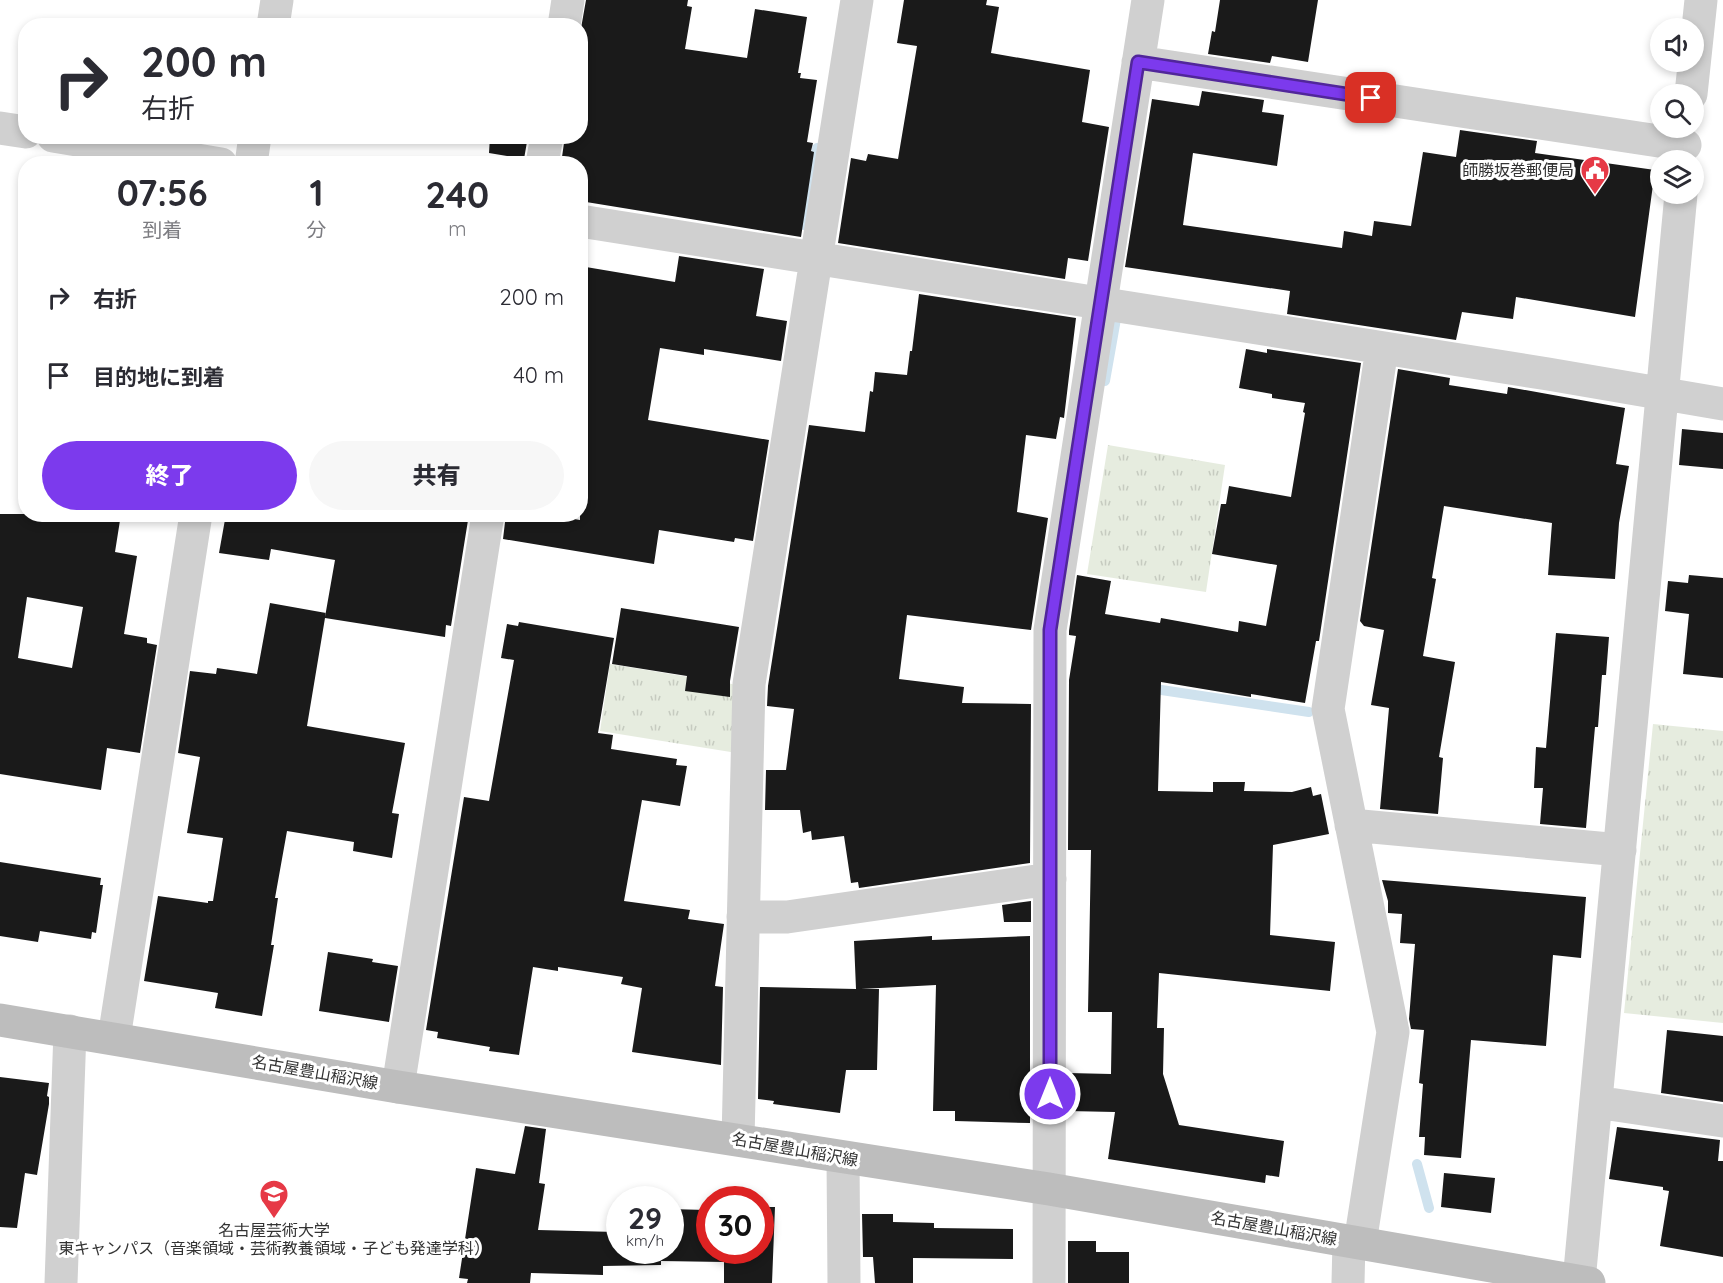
<!DOCTYPE html>
<html lang="ja">
<meta charset="utf-8">
<style>
body{margin:0;font-family:Quicksand,"Noto Sans JP",sans-serif;background:#f7f7f7;color:#2b2b33;height:100vh;display:flex;flex-direction:column;font-size:22px;white-space:nowrap}
*{box-sizing:border-box;margin:0}
p{font-size:20px;color:#7c7c81}
.icon{flex:none;width:33px;height:33px;fill:none;stroke:currentColor;stroke-width:2;stroke-linecap:round;stroke-linejoin:round}
.map{position:relative;flex:1;overflow:hidden}
.panel{position:absolute;left:18px;top:156px;width:570px;height:366px;display:flex;flex-direction:column;background:#fff;border-radius:24px;box-shadow:0 3px 9px #0003}
.panel>*{flex:none}
.guide{position:absolute;left:18px;top:18px;width:570px;height:126px;border-radius:24px;box-shadow:0 3px 9px #0003;background:#fff;color:#2b2b33;overflow:hidden}
.fabs{position:absolute;left:1650px;top:18px;display:grid;gap:12px}
.fabs a{display:grid;place-items:center;width:54px;height:54px;border-radius:50%;background:#fff;box-shadow:0 3px 9px #0003;font-size:30px}
.speed{position:absolute;left:606px;top:1186px;display:flex;gap:12px;font-size:30px;font-weight:700;text-align:center}
.speed>*{display:grid;place-content:center;width:78px;height:78px;border-radius:50%;background:#fff;box-shadow:0 3px 9px #0003;line-height:1}
.speed small{font-size:15px;font-weight:400}
.speed .limit{border:9px solid #d22;background:#fff;color:#111}
.pin{position:absolute;display:grid;place-items:center;width:51px;height:51px;color:#fff;margin:-26px;border-radius:12px;box-shadow:0 3px 9px #0006}
.me{position:absolute;width:66px;margin:-33px;rotate:0deg;stroke-linejoin:round;filter:drop-shadow(0 0 4px #0008)}
.turn{display:flex;align-items:center;gap:21px;height:126px;padding:0 24px;font-size:27px}
.turn .icon{width:78px;height:78px;stroke-width:2.5}
.turn b{display:block;font-size:42px;line-height:51px}
.eta{display:flex;justify-content:space-evenly;align-items:center;height:102px;text-align:center}
.eta b{font-size:36px;font-weight:800;line-height:42px}
.primary-button{display:flex;gap:12px;margin-top:auto;padding:12px 24px}
.primary-button a{flex:1;height:69px;border-radius:36px;background:#7c3aed;color:#fff;font-size:24px;font-weight:800;line-height:69px;text-align:center}
.primary-button a+a{background:#f7f7f7;color:#2b2b33}
ul{padding:0;list-style:none}
li{display:flex;align-items:center;gap:18px;height:78px;padding:0 24px}
li div{flex:1}
li b{display:block;font-size:22px}
li em{font-style:normal}
.map>svg:first-child{display:block}
.grass{fill:url(#grass-tufts)}
.lines{fill:none;stroke-linecap:round;stroke-linejoin:round}
.stream{stroke:#cfe2ee;stroke-width:10}
.building{fill:#1a1a1a;fill-rule:evenodd}
.minor{stroke:#d0d0d0;stroke-width:33}
.secondary{stroke:#bdbdbd;stroke-width:33}
.route-casing{stroke:#51269a;stroke-width:15}
.route{stroke:#7c3aed;stroke-width:10}
.labels{text-anchor:middle;stroke-width:6;stroke-linejoin:round;paint-order:stroke}
.poi-label{font-size:16px;fill:#333;stroke:#fff;text-anchor:end}
.street-label{font-size:16px;fill:#333;stroke:#fff}
</style>
<div class="map">
<svg width="1723" height="1283" viewBox="0 0 1723 1283">
<defs>
<pattern id="grass-tufts" width="24" height="20" patternUnits="userSpaceOnUse" patternTransform="scale(1.5)"><rect width="24" height="20" fill="#e6ecdf"/><path d="M3 7l-1-3M5 7V3M7 7l1-3M15 17l-1-3M17 17v-4M19 17l1-3" fill="none" stroke="#c6cbc0"/></pattern>
</defs>
<rect width="100%" height="100%" fill="#fff"/>
<path class="grass" d="M 1108,445 L 1225,465 L 1206,592 L 1087,574 Z
M 610,664 L 738,685 L 737,753 L 600,731 Z
M 1653,724 L 1723,731 L 1723,1023 L 1624,1013 Z"/>
<g class="lines">
<path class="stream" d="M 804,225 L 817,148
M 1105,381 L 1116,319
M 1148,688 L 1309,712
M 1417,1164 L 1429,1208"/>
</g>
<path class="building" d="M 586,0 L 688,0 L 687,6 L 692,7 L 685,49 L 747,58 L 755,9 L 807,17 L 798,73 L 801,73 L 800,78 L 817,80 L 807,142 L 813,143 L 811,151 L 814,152 L 801,237 L 580,201 L 580,164 L 561,164 L 565,136 L 580,136 L 580,34 Z
M 904,0 L 987,0 L 986,5 L 999,7 L 991,53 L 1090,70 L 1082,122 L 1109,127 L 1088,261 L 1068,258 L 1065,279 L 838,243 L 851,158 L 866,161 L 868,154 L 898,159 L 917,46 L 897,43 Z
M 1220,0 L 1318,0 L 1308,62 L 1272,56 L 1270,63 L 1208,54 L 1212,31 L 1215,32 Z
M 1202,91 L 1264,100 L 1262,112 L 1284,115 L 1277,166 L 1193,153 L 1183,225 L 1342,248 L 1344,231 L 1372,236 L 1374,221 L 1411,226 L 1423,152 L 1456,157 L 1460,130 L 1537,141 L 1535,153 L 1655,170 L 1635,317 L 1516,297 L 1513,319 L 1462,312 L 1456,340 L 1287,314 L 1290,291 L 1125,267 L 1152,99 L 1199,106 Z
M 490,136 L 528,136 L 524,159 L 489,153 Z
M 679,256 L 764,269 L 756,316 L 787,321 L 781,361 L 704,349 L 704,355 L 660,348 L 648,420 L 769,440 L 753,541 L 735,538 L 734,542 L 659,530 L 654,564 L 503,539 L 506,514 L 545,514 L 580,520 L 580,402 L 585,378 L 580,377 L 580,266 L 675,282 Z
M 919,294 L 1076,318 L 1064,418 L 1060,417 L 1056,439 L 1026,435 L 1017,512 L 1048,518 L 1031,630 L 907,615 L 899,679 L 964,687 L 962,703 L 1031,704 L 1030,863 L 859,888 L 858,882 L 851,883 L 844,836 L 812,840 L 811,831 L 803,833 L 800,810 L 765,810 L 766,770 L 786,770 L 794,709 L 767,706 L 768,686 L 809,425 L 865,432 L 870,391 L 873,392 L 875,372 L 907,375 L 910,351 L 912,351 Z
M 1246,349 L 1267,353 L 1267,349 L 1361,363 L 1319,641 L 1316,641 L 1305,703 L 1251,694 L 1251,697 L 1161,682 L 1158,791 L 1213,792 L 1213,782 L 1245,782 L 1244,791 L 1292,792 L 1311,787 L 1313,796 L 1321,794 L 1329,834 L 1273,845 L 1270,935 L 1335,942 L 1330,991 L 1159,973 L 1157,1028 L 1164,1028 L 1163,1074 L 1179,1125 L 1284,1141 L 1279,1177 L 1266,1175 L 1265,1183 L 1108,1159 L 1115,1112 L 1068,1111 L 1068,1073 L 1111,1074 L 1112,1012 L 1088,1012 L 1091,850 L 1068,850 L 1069,680 L 1076,636 L 1069,635 L 1069,631 L 1077,575 L 1111,581 L 1105,614 L 1160,623 L 1161,618 L 1238,632 L 1239,621 L 1266,626 L 1277,565 L 1212,554 L 1221,504 L 1226,504 L 1229,486 L 1291,497 L 1305,413 L 1303,412 L 1305,403 L 1272,398 L 1272,394 L 1239,388 Z
M 1398,369 L 1450,378 L 1449,385 L 1507,394 L 1508,387 L 1625,408 L 1616,464 L 1629,466 L 1619,523 L 1615,579 L 1548,575 L 1552,523 L 1444,506 L 1432,578 L 1436,579 L 1423,656 L 1455,662 L 1439,757 L 1443,758 L 1438,814 L 1380,809 L 1389,708 L 1371,705 L 1384,630 L 1364,626 L 1360,621 Z
M 1682,429 L 1723,433 L 1723,469 L 1679,465 Z
M 0,514 L 121,514 L 115,552 L 137,556 L 124,634 L 147,638 L 147,643 L 157,645 L 140,753 L 107,748 L 101,790 L 0,774 ZM 27,597 L 83,607 L 72,668 L 18,658 Z
M 226,514 L 469,514 L 451,626 L 446,625 L 445,637 L 325,618 L 307,726 L 405,743 L 392,813 L 399,814 L 392,858 L 353,851 L 354,842 L 287,831 L 275,898 L 278,898 L 271,945 L 274,945 L 262,1016 L 215,1008 L 218,993 L 144,981 L 158,896 L 208,903 L 208,901 L 213,901 L 223,838 L 187,833 L 200,757 L 178,753 L 190,671 L 216,674 L 217,668 L 257,674 L 270,603 L 326,613 L 325,617 L 335,560 L 271,549 L 269,560 L 219,553 Z
M 1689,575 L 1723,578 L 1723,678 L 1683,674 L 1689,614 L 1665,611 L 1668,581 L 1688,583 Z
M 621,608 L 739,627 L 730,681 L 730,697 L 685,691 L 687,676 L 612,664 Z
M 519,622 L 614,638 L 598,733 L 613,735 L 611,749 L 677,759 L 676,765 L 687,766 L 680,806 L 642,800 L 624,901 L 690,910 L 688,919 L 724,924 L 715,986 L 723,987 L 721,1065 L 632,1052 L 642,988 L 621,984 L 623,977 L 558,967 L 558,971 L 533,967 L 519,1055 L 489,1051 L 490,1047 L 437,1038 L 438,1032 L 426,1030 L 464,797 L 489,801 L 514,660 L 501,658 L 507,624 L 518,626 Z
M 1556,633 L 1609,637 L 1606,675 L 1602,675 L 1598,727 L 1595,727 L 1586,828 L 1540,824 L 1543,788 L 1534,788 L 1536,747 L 1546,748 Z
M 0,862 L 101,878 L 100,885 L 103,885 L 96,933 L 92,932 L 91,939 L 40,931 L 38,942 L 0,936 Z
M 1382,880 L 1586,897 L 1581,958 L 1553,955 L 1546,1046 L 1471,1040 L 1461,1158 L 1424,1155 L 1425,1137 L 1419,1137 L 1423,1084 L 1419,1083 L 1424,1030 L 1411,1029 L 1409,1019 L 1415,944 L 1400,943 L 1402,914 L 1388,913 L 1388,901 Z
M 1031,901 L 1031,922 L 1004,922 L 1002,905 Z
M 932,936 L 932,940 L 1030,936 L 1030,1123 L 955,1121 L 955,1111 L 933,1111 L 936,985 L 861,989 L 879,989 L 877,1070 L 846,1070 L 840,1113 L 773,1104 L 774,1101 L 758,1099 L 760,987 L 856,989 L 854,941 Z
M 328,952 L 373,959 L 372,962 L 398,966 L 389,1022 L 319,1011 Z
M 1667,1030 L 1723,1036 L 1723,1102 L 1661,1093 Z
M 0,1077 L 49,1083 L 47,1096 L 49,1097 L 49,1104 L 37,1175 L 25,1173 L 17,1228 L 0,1227 Z
M 525,1126 L 546,1129 L 539,1183 L 545,1184 L 538,1230 L 616,1232 L 616,1216 L 620,1216 L 620,1251 L 670,1251 L 670,1209 L 706,1210 L 706,1205 L 710,1205 L 710,1251 L 760,1251 L 760,1207 L 775,1207 L 772,1283 L 724,1283 L 724,1262 L 661,1261 L 661,1265 L 603,1266 L 603,1275 L 531,1273 L 530,1283 L 467,1283 L 468,1279 L 459,1278 L 476,1168 L 515,1174 Z
M 1617,1127 L 1720,1140 L 1718,1161 L 1723,1161 L 1723,1257 L 1660,1246 L 1669,1191 L 1663,1190 L 1663,1187 L 1609,1179 Z
M 1444,1173 L 1495,1178 L 1491,1213 L 1441,1207 Z
M 862,1214 L 893,1214 L 893,1222 L 934,1223 L 934,1228 L 1013,1229 L 1013,1259 L 913,1258 L 913,1283 L 875,1283 L 873,1257 L 863,1257 Z
M 1068,1241 L 1096,1241 L 1096,1252 L 1129,1252 L 1129,1283 L 1068,1283 Z"/>
<g class="lines">
<path class="minor" d="M 273,26 L 277,0
M 564,26 L 568,0
M 1138,62 L 1685,145
M 1691,94 L 1701,0
M 0,128 L 26,132
M 53,136 L 221,164
M 251,164 L 255,136
M 542,164 L 547,136
M 580,221 L 1548,374 L 1723,404
M 1351,825 L 1620,850
M 743,917 L 787,917 L 1050,879
M 114,1038 L 196,514
M 398,1087 L 488,514
M 1596,1102 L 1723,1121
M 738,1139 L 749,684 L 857,0
M 843,1158 L 844,1283
M 1360,1243 L 1393,1032 L 1328,709 L 1382,348
M 1579,1281 L 1681,194
M 61,1283 L 70,1031
M 1049,1283 L 1050,630 L 1148,0
M 1348,1283 L 1349,1241"/>
<path class="secondary" d="M 0,1020 L 398,1087 L 1049,1189 L 1589,1283"/>
</g>
<g class="lines">
<g class="route-casing">
<path id="route" d="M 1050,1094 L 1050,630 L 1138,62 L 1371,98"/>
</g>
<use href="#route" class="route"/>
</g>
<defs>
<g id="civic-pin" transform="scale(1.5)"><path d="M0 17L-7.5 6A9.5 9.5 0 1 1 7.5 6Z" fill="#e63946" stroke="#fff"/><path d="M-.6-6.5H3V-4.5H.6V-3L4-1V1h2V6H-6V1h2V-1L-.6-3ZM-1.2 2.5V6h2.4V2.5Z" fill="#fff"/></g>
<g id="university-pin" transform="scale(1.5)"><path d="M0 17L-7.5 6A9.5 9.5 0 1 1 7.5 6Z" fill="#e63946" stroke="#fff"/><path d="M0-5L7-2L0 1L-7-2ZM-4 1L0 2.5L4 1V4Q0 6-4 4Z" fill="#fff"/></g>
</defs>
<g fill-rule="evenodd">
<use href="#civic-pin" x="1595" y="170"/>
<use href="#university-pin" x="274" y="1194"/>
</g>
<g class="labels">
<g class="poi-label">
<text x="1574" y="176">師勝坂巻郵便局</text>
<text x="274" y="1236" text-anchor="middle">名古屋芸術大学<tspan x="274" dy="18">東キャンパス（音楽領域・芸術教養領域・子ども発達学科）</tspan></text>
</g>
<g class="street-label">
<text transform="translate(315 1072) rotate(10)" y="6">名古屋豊山稲沢線</text>
<text transform="translate(795 1149) rotate(10)" y="6">名古屋豊山稲沢線</text>
<text transform="translate(1274 1228) rotate(10)" y="6">名古屋豊山稲沢線</text>
</g>
</g>
</svg>
<div class="fabs">
<a><svg class="icon" aria-label="sound" viewBox="0 0 24 24"><path d="M4 9h4l5-4v14l-5-4H4zM17 9q2 3 0 6"/></svg></a>
<a><svg class="icon" aria-label="search" viewBox="0 0 24 24"><circle cx="10" cy="10" r="6"/><path d="M15 15l6 6"/></svg></a>
<a><svg class="icon" aria-label="layers" viewBox="0 0 24 24"><path d="M12 4l9 5-9 5-9-5zM3 14l9 5 9-5"/></svg></a>
</div>
<div class="speed"><div>29<small>km/h</small></div><div class="limit">30</div></div>
<div class="pin" style="left:1371px;top:98px;background:#d93025"><svg class="icon" aria-label="arrive" viewBox="0 0 24 24"><path d="M6 21V4h12l-3 4 3 4H6"/></svg></div>
<svg class="me" style="left:1050px;top:1094px" viewBox="-20 -20 40 40"><circle r="17" fill="#7c3aed" stroke="#fff" stroke-width="3"/><path d="M0-11L8 9 0 5-8 9z" fill="#fff"/></svg>
<div class="guide">
<div class="turn"><svg class="icon" aria-label="right" viewBox="0 0 24 24"><path d="M7 20v-9h11M14 6l5 5-5 5"/></svg><div><b>200 m</b>右折</div></div>
</div>
<section class="panel">
<div class="eta">
<div><b>07:56</b><p>到着</p></div>
<div><b>1</b><p>分</p></div>
<div><b>240</b><p>m</p></div>
</div>
<ul>
<li><svg class="icon" aria-label="right" viewBox="0 0 24 24"><path d="M7 20v-9h11M14 6l5 5-5 5"/></svg><div><b>右折</b></div><em>200 m</em></li>
<li><svg class="icon" aria-label="arrive" viewBox="0 0 24 24"><path d="M6 21V4h12l-3 4 3 4H6"/></svg><div><b>目的地に到着</b></div><em>40 m</em></li>
</ul>
<div class="primary-button"><a>終了</a><a>共有</a></div>
</section>
</div>
